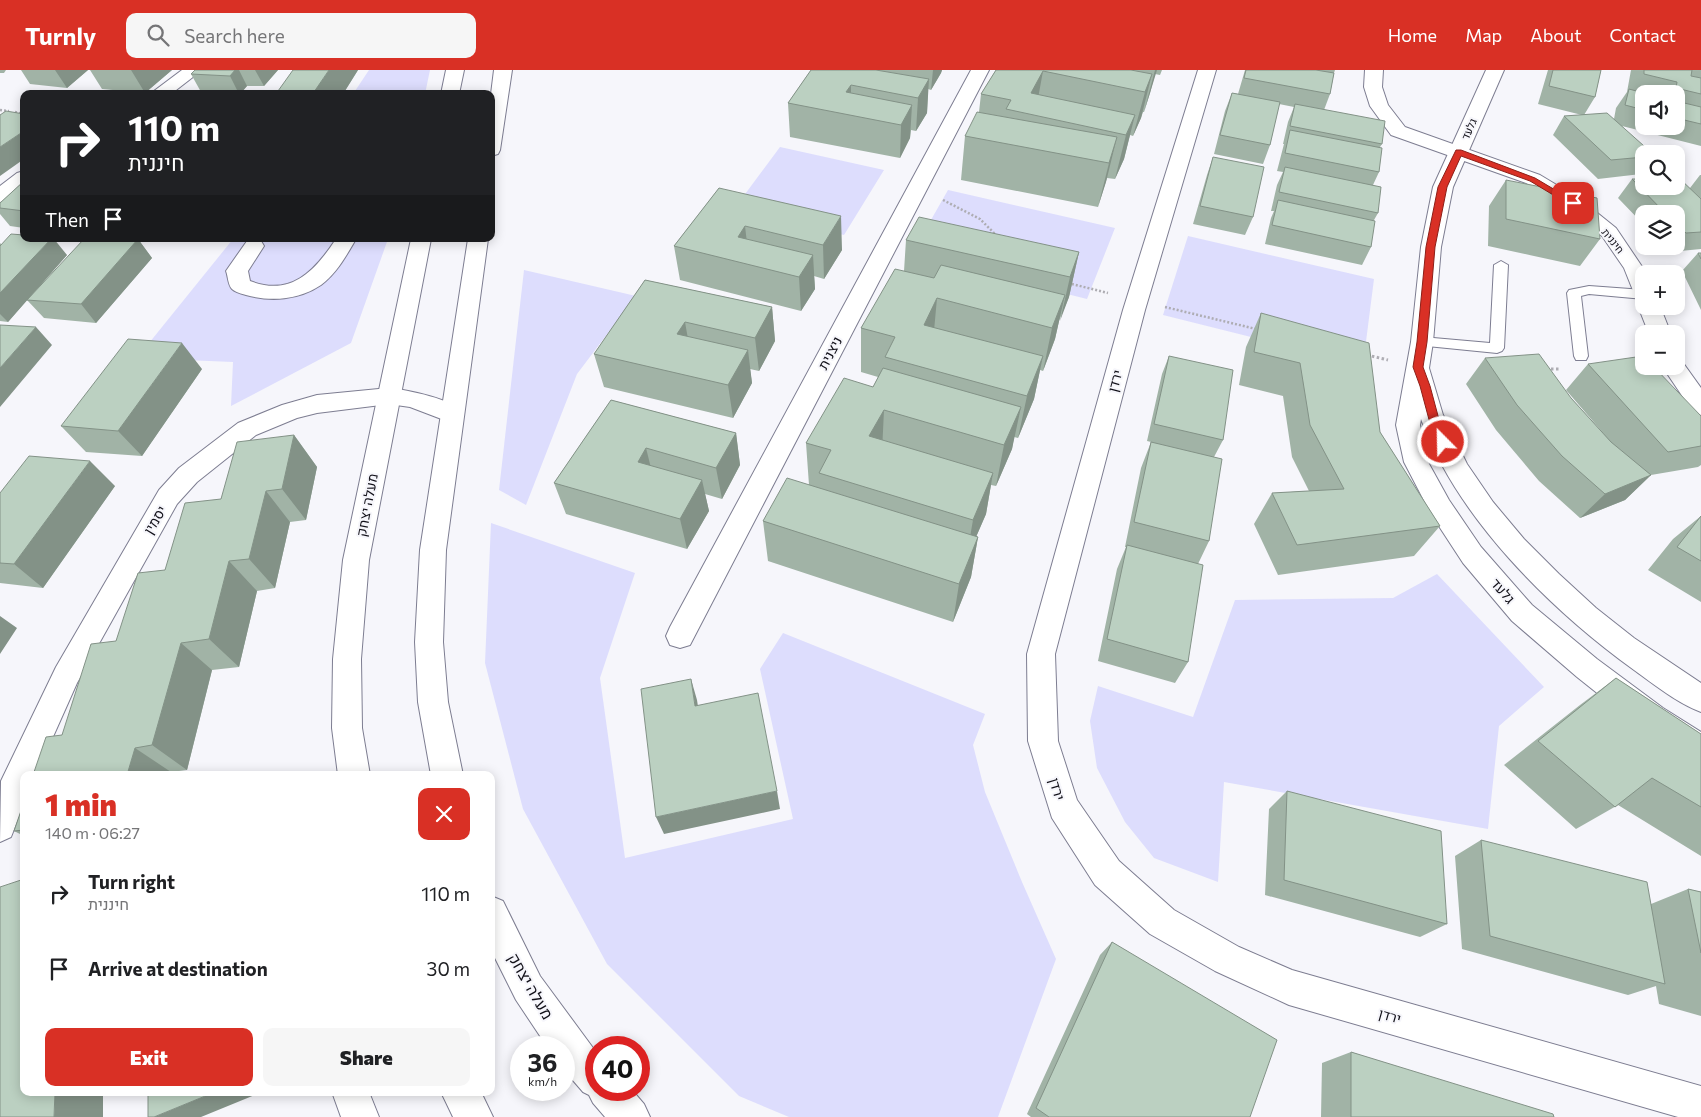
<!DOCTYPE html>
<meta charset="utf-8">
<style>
body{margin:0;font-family:Commissioner,Heebo,sans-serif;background:#f6f6f6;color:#202124;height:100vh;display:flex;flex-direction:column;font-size:19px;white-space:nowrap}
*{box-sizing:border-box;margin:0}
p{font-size:16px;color:#757577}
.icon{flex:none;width:28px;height:28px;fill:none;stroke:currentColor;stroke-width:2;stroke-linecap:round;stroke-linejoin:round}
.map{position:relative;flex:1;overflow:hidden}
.panel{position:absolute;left:20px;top:701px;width:475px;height:325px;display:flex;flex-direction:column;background:#fff;border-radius:10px;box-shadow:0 2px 12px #0003}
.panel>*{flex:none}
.guide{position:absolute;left:20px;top:20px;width:475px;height:152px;border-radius:10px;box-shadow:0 2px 12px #0003;background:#202124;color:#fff;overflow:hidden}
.tools{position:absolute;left:1635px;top:15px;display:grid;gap:10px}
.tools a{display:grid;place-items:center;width:50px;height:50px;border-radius:10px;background:#fff;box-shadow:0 2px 12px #0003;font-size:25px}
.speed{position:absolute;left:510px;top:966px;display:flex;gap:10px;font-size:25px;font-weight:700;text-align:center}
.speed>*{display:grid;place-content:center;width:65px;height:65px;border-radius:50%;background:#fff;box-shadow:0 2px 12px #0003;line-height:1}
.speed small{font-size:12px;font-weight:400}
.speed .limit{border:8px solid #d22;background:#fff;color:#111}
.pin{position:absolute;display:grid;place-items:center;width:42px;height:42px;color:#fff;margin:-21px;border-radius:10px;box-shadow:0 2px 8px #0006}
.me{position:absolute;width:55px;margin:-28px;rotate:337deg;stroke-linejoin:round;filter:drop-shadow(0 0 4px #0008)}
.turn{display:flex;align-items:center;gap:18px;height:105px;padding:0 25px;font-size:22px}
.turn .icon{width:65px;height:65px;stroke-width:2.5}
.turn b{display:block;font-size:35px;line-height:42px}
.then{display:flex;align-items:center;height:48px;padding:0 25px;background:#0003;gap:10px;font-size:19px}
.round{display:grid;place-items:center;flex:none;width:52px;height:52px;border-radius:10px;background:#f6f6f6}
.overview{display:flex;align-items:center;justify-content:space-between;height:85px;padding:0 25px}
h1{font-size:30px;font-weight:800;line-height:38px;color:#d93025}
.action{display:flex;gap:10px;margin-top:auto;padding:10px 25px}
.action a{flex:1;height:58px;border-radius:10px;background:#d93025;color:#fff;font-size:20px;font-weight:800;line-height:58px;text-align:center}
.action a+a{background:#f6f6f6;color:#202124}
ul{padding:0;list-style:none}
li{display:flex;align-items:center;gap:15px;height:75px;padding:0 25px}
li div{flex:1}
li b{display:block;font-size:19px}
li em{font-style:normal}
header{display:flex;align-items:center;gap:30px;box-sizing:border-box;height:70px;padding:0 25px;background:#d93025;color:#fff}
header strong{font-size:24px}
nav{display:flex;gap:28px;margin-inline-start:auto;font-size:18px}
.search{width:350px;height:45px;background:#f6f6f6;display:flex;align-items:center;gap:12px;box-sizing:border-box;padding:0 18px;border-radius:10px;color:#757577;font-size:19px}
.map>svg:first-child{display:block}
.green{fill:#ddddfd}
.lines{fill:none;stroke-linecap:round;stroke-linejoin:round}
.lane-casing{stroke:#7d7d91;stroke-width:2}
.street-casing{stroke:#7d7d91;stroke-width:2}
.secondary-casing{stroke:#7d7d91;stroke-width:2}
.path-far1{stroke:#aeadb3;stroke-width:2.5;stroke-dasharray:2 2;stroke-linecap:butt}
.path{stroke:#aeadb3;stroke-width:3;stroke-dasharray:2.5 2.5;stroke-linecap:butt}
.lane{fill:#fff;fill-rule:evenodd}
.street{fill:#fff;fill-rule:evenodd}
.secondary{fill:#fff;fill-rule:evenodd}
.wall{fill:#a1b3a6;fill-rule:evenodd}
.shaded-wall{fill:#839287}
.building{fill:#bbd0c1;stroke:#839287}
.route{fill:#d93025;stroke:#8d1f18}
.labels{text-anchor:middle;stroke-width:4;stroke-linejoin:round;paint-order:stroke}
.far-street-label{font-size:11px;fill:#111018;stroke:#f6f6fb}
.street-label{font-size:14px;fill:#111018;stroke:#f6f6fb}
.near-street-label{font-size:16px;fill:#111018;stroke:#f6f6fb}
</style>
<header>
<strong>Turnly</strong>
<div class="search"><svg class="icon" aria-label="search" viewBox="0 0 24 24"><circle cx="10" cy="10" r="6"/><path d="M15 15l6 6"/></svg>Search here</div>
<nav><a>Home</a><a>Map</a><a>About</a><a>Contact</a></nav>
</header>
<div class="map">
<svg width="1701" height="1047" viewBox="0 0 1701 1047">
<rect width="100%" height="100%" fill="#f6f6fb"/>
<path class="green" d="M 369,0 L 430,0 L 425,24 L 353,24 Z
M 780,77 L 884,100 L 844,165 L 734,139 Z
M 948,120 L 1115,158 L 1087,229 L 911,185 Z
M 1188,166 L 1374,209 L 1363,295 L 1163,245 Z
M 233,169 L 388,169 L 351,273 L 231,336 L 233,292 L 137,288 Z
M 524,200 L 636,226 L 577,304 L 526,435 L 499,420 Z
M 491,453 L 635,503 L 600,608 L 625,788 L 793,749 L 760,599 L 783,563 L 985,644 L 973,675 L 985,722 L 1022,812 L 1056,889 L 998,1047 L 789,1047 L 739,1026 L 607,894 L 523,739 L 485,593 Z
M 1437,504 L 1544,617 L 1499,656 L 1488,759 L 1224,712 L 1218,812 L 1154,788 L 1125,752 L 1097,698 L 1090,651 L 1098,616 L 1193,647 L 1235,530 L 1393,528 Z"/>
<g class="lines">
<g class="lane-casing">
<path id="lane" d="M 1501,191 L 1508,195 L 1504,278 L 1502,281 L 1497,283 L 1417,275 L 1415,272 L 1417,269 L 1422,267 L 1490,273 L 1494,195 Z
M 1589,216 L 1644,220 L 1644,229 L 1589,224 L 1581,226 L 1588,286 L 1586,290 L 1576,290 L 1574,286 L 1567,223 L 1569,220 Z"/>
</g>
<g class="street-casing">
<path id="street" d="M 182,0 L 202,0 L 171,24 L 150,24 Z
M 971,0 L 989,0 L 690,575 L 680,578 L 670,575 L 666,566 L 670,557 Z
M 1198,0 L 1216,0 L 1145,240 L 1055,584 L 1058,671 L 1077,730 L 1119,791 L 1174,840 L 1239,877 L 1292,900 L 1701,1016 L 1701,1047 L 1678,1047 L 1289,935 L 1215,901 L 1150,864 L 1095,815 L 1052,748 L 1028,671 L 1027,584 L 1123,240 Z
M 1365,0 L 1383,0 L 1382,17 L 1388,35 L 1405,57 L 1540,105 L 1580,129 L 1616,158 L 1647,204 L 1644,204 L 1644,230 L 1636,228 L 1624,198 L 1602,166 L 1566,137 L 1526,113 L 1391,65 L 1370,36 L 1364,17 Z
M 24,101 L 24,117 L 7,130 L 0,132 L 0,116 L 17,103 Z
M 336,169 L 356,169 C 346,186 337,203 321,215 C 299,230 271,232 246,225 C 242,224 235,222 232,219 C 228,215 228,206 226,201 L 247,171 L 254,170 L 261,171 L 264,176 L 248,201 L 250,211 C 291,227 315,201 336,169 Z
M 1644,230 L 1644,236 L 1660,236 L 1671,264 L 1649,264 L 1638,236 Z
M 1676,289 L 1681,290 L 1701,318 L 1701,345 L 1693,342 L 1662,296 L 1676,296 Z
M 389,318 C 407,320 455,329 464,344 L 460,350 L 452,353 L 410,337 L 389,334 L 317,343 L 297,348 L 256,365 L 197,412 L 177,434 L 77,613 L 36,705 L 24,705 L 24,734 L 11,767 L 0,772 L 1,711 L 56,597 L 159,420 L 179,398 L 238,353 L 282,335 L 317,325 Z
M 332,1022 L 369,1022 L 379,1047 L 341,1047 Z"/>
</g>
<g class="secondary-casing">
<path id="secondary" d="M 446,0 L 464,0 L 459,24 L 441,24 Z
M 494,0 L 512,0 L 500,80 L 498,84 L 491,86 L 491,24 Z
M 1486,0 L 1504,0 L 1453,117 L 1441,177 L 1433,272 L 1429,298 L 1443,345 L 1467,394 L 1493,432 L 1524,469 L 1559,504 L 1596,538 L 1634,568 L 1701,613 L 1701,642 C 1677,633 1655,615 1634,600 C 1550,539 1457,448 1421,349 L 1420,355 L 1428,392 L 1449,430 L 1481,477 L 1532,535 L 1597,589 L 1663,638 L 1701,662 L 1701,692 L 1690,688 L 1641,658 L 1577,607 L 1512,551 L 1463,493 L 1431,444 L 1404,392 L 1396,355 L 1411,272 L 1421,177 L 1433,117 Z
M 411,169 L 431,169 L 369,490 L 361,589 L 362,658 L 370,705 L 338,705 L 332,658 L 333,589 L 343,490 Z
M 468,169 L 488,169 L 446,480 L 443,572 L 448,632 L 463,705 L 431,705 L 418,632 L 415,572 L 420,480 Z
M 491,826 L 503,831 L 540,906 L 596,982 L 596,1020 L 632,1020 L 644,1034 L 650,1047 L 605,1047 L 593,1033 L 589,1025 L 583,1022 L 564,1000 L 564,978 L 548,978 L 516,930 L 491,880 Z
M 441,1022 L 481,1022 L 493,1047 L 453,1047 Z"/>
</g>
<path class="path-far1" d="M 0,40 L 9,41
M 15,42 L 24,44
M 943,130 L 980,149 L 997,166
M 1068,213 L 1108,223
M 1165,237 L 1256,259"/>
<path class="path" d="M 1367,285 L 1388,290
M 1546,299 L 1559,299"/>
<use href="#lane" class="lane"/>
<use href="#street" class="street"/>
<use href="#secondary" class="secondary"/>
</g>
<path class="wall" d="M 0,0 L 6,0 L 4,3 L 0,3 Z
M 21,0 L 88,0 L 67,18 L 30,14 Z
M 90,0 L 172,0 L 145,23 L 102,19 Z
M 195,0 L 278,0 L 264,16 L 247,16 L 240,24 L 201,22 L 191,4 Z
M 358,0 L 343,24 L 279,24 L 278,21 Z
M 811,0 L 942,0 L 941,3 L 931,20 L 928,19 L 927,43 L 916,61 L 911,60 L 910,68 L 900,88 L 790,67 L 788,33 Z
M 996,0 L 1162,0 L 1160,5 L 1155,4 L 1150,23 L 1144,42 L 1143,42 L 1141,48 L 1133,66 L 1130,65 L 1124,89 L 1115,109 L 1107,108 L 1098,137 L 961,110 L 965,66 L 979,42 L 981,24 Z
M 1245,0 L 1335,0 L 1334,3 L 1330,24 L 1324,40 L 1382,74 L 1380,77 L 1379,102 L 1373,115 L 1378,143 L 1374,150 L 1371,177 L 1362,195 L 1265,174 L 1271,148 L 1274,141 L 1271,141 L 1277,115 L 1283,102 L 1277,101 L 1284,74 L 1283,74 L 1288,52 L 1294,37 L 1279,34 L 1270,75 L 1263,94 L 1214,84 L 1225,41 L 1232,23 L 1238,24 Z
M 1548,0 L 1601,0 L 1595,27 L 1584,45 L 1614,49 L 1616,38 L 1627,22 L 1631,0 L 1701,0 L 1701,76 L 1622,56 L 1644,84 L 1644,101 L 1641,104 L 1598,109 L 1553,65 L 1564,46 L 1582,45 L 1538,34 ZM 1644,24 L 1676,24 L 1676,56 L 1644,56 Z
M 1213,87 L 1253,147 L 1245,165 L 1193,154 L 1207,105 Z
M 1700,105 L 1701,105 L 1701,179 L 1670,182 L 1665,176 L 1676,176 L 1676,144 L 1644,144 L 1644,155 L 1618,128 L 1632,109 L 1690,118 Z
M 1506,110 L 1600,169 L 1580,196 L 1488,176 L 1489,136 Z
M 24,111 L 24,158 L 10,156 L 0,144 L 0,133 Z
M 719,118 L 842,180 L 824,209 L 814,206 L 815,219 L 801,241 L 680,210 L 674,176 Z
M 138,169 L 152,188 L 96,253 L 44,248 L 27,230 L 8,252 L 0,251 L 0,173 L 1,174 L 67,185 L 32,225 Z
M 906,170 L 1079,182 L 1069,227 L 1059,251 L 1055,269 L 1043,301 L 1040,300 L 1034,329 L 1018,368 L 1014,367 L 1012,379 L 996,416 L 991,415 L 986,444 L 976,467 L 978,467 L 971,507 L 953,552 L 768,491 L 763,451 L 809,415 L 806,373 L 873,317 L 878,307 L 861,302 L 861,258 L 904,201 Z
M 1698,183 L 1701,183 L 1701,240 L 1682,201 Z
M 645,210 L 772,237 L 775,271 L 759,301 L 750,299 L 752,313 L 733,348 L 604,317 L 594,284 Z
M 1261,243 L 1380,362 L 1440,456 L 1414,486 L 1278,505 L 1254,454 L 1272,423 L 1309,421 L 1292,387 L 1283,326 L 1239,315 L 1246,277 Z
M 1169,286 L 1223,370 L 1214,387 L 1209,471 L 1198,494 L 1188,592 L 1175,613 L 1098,591 L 1117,499 L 1126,477 L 1125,477 L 1141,398 L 1151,372 L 1208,386 L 1147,371 L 1162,304 Z
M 1485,288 L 1571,328 L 1604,364 L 1566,320 L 1588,294 L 1701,346 L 1701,395 L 1698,397 L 1651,405 L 1625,430 L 1580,448 L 1539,411 L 1496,360 L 1466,314 Z
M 202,299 L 142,386 L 86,382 L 61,356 Z
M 611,330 L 736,363 L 740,395 L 722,429 L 705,424 L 709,441 L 687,479 L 566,444 L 554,413 Z
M 294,365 L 317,397 L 306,450 L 290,452 L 275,518 L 257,521 L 239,597 L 212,600 L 187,700 L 171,702 L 170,705 L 33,705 L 62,665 L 116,571 L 165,500 L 221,429 Z
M 115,416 L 43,518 L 0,513 L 0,423 Z
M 1701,446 L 1701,532 L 1648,500 L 1673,469 Z
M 1616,608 L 1701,664 L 1701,786 L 1618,735 L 1576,759 L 1504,695 L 1580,635 Z
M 1287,721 L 1447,854 L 1420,867 L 1265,825 L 1269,739 Z
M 24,732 L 24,766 L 14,761 Z
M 1481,770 L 1651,834 L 1688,819 L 1701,822 L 1701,946 L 1659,934 L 1656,916 L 1628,925 L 1462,879 L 1455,786 Z
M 1112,872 L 1250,1047 L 1031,1047 L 1027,1044 L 1100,885 Z
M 1351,982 L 1554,1047 L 1321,1047 L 1322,993 Z"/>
<path class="shaded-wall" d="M 55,0 L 88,0 L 67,18 Z
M 131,0 L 172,0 L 145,23 Z
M 235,0 L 239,0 L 247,16 L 240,24 L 239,24 L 230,6 Z
M 255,0 L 278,0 L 264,16 Z
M 329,0 L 358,0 L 343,24 L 315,24 L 314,22 Z
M 933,0 L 942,0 L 941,3 L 931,20 Z
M 1155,0 L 1157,0 L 1150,23 L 1144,42 Z
M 1043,1 L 1035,45 L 1031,23 Z
M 1152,4 L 1141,48 L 1133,66 L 1145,22 Z
M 929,9 L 927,43 L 916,61 L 918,28 Z
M 851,15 L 851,45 L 846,22 Z
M 912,35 L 910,68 L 900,88 L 901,55 Z
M 1135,45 L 1124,89 L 1115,109 L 1126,65 Z
M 24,61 L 24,89 L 0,106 L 0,77 Z
M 1117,67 L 1106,112 L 1098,137 L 1109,93 Z
M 841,146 L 842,180 L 824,209 L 823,175 Z
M 745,156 L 749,190 L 738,167 Z
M 51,169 L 54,169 L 67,185 L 8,252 L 0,244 L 0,223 Z
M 138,169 L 152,188 L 96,253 L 81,234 Z
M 1079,182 L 1069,227 L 1060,251 L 1070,207 Z
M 813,185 L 815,219 L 801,241 L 799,207 Z
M 1065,225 L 1055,269 L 1043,301 L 1052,258 Z
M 937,228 L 933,272 L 921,298 L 924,255 Z
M 772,237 L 775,271 L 759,301 L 755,268 Z
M 685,252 L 691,286 L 677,264 Z
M 36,257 L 52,275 L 0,337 L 0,298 Z
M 182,273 L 202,299 L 142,386 L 118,361 Z
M 748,280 L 752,313 L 733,348 L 728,315 Z
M 1043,286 L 1034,329 L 1018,368 L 1027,326 Z
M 1021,337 L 1012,379 L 996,416 L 1004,375 Z
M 884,340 L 882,382 L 869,366 Z
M 736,363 L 740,395 L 722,429 L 716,398 Z
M 294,365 L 317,397 L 306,450 L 282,419 Z
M 646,378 L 654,410 L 638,392 Z
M 90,391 L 115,416 L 43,518 L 14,494 Z
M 993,403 L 986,444 L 966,490 L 973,450 Z
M 1651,405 L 1625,430 L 1580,448 L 1605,424 Z
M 702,410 L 709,441 L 687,479 L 680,449 Z
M 266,421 L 290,452 L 275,518 L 249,489 Z
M 978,467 L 971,507 L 953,552 L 959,514 Z
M 229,491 L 257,521 L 239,597 L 209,569 Z
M 0,546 L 17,558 L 0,584 Z
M 181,573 L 212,600 L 187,700 L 152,675 Z
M 691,609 L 697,630 L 701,656 L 695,636 Z
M 135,678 L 171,702 L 170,705 L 127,705 Z
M 777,721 L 780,739 L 664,764 L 656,747 Z
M 55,1022 L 103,1022 L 103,1047 L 54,1047 Z
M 215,1022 L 262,1022 L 201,1047 L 154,1047 Z"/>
<path class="building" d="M 195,0 L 235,0 L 230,6 L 191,4 Z
M 293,0 L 329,0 L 314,22 L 278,21 Z
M 811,0 L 876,0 L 929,9 L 918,28 L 851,15 L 846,22 L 912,35 L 901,55 L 788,33 Z
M 996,0 L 1131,0 L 1152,4 L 1145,22 L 1043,1 L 1031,23 L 1135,45 L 1126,65 L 1006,39 L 1011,30 L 981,24 Z
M 1246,0 L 1316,0 L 1334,3 L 1330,24 L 1244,8 Z
M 1553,0 L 1601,0 L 1595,27 L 1549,16 Z
M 1644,0 L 1692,0 L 1691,6 L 1701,8 L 1701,24 L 1676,18 L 1677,12 L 1644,4 Z
M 1629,19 L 1647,24 L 1644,24 L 1644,40 L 1625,35 Z
M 1232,23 L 1280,32 L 1270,75 L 1220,65 Z
M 1676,31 L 1701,37 L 1701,54 L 1676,48 Z
M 1295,34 L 1385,51 L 1382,74 L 1290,56 Z
M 6,41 L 24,44 L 24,61 L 0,77 L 0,45 Z
M 977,42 L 1117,67 L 1109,93 L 965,66 Z
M 1607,43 L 1653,84 L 1644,84 L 1644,87 L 1611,90 L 1564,46 Z
M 1290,60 L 1382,78 L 1379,102 L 1285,83 Z
M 1213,87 L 1264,97 L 1253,147 L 1200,136 Z
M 1285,97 L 1381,117 L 1378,143 L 1279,122 Z
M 1676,106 L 1677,106 L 1701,129 L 1701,162 L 1686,163 L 1676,154 L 1676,144 L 1666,144 L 1632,109 L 1644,109 L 1644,116 L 1676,116 Z
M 1506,110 L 1597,128 L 1600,169 L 1506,149 Z
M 24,111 L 24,141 L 0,138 L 0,133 Z
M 719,118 L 841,146 L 823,175 L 745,156 L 738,167 L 813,185 L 799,207 L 674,176 Z
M 1278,130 L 1375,151 L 1371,177 L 1272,155 Z
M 919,147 L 1079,182 L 1070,207 L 906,170 Z
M 11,164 L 24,165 L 24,169 L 51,169 L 0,223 L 0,176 Z
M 84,169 L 138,169 L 81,234 L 27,230 Z
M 1698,183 L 1701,183 L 1701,189 Z
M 941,195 L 1065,225 L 1052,258 L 937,228 L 924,255 L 1043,286 L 1027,326 L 885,287 L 895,267 L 861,258 L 895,199 L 934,208 Z
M 645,210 L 772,237 L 755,268 L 685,252 L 677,264 L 748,280 L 728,315 L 594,284 Z
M 1261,243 L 1369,273 L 1380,362 L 1440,456 L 1297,475 L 1272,423 L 1344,419 L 1310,355 L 1300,293 L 1254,282 Z
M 0,255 L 36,257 L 0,298 Z
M 128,269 L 182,273 L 118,361 L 61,356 Z
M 1539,284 L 1571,328 L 1611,372 L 1651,405 L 1605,424 L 1562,386 L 1517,335 L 1485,288 Z
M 1169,286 L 1233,300 L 1223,370 L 1154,354 Z
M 1643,286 L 1644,287 L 1644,296 L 1653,296 L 1701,346 L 1701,376 L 1668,382 L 1588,294 Z
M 883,298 L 1021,337 L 1004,375 L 884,340 L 869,366 L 993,403 L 973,450 L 819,403 L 831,380 L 806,373 L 844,308 L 873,317 Z
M 611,330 L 736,363 L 716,398 L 646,378 L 638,392 L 702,410 L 680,449 L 554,413 Z
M 294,365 L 282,419 L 266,421 L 249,489 L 229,491 L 209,569 L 181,573 L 152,675 L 135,678 L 127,705 L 33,705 L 46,667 L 62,665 L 91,574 L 116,571 L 138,503 L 165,500 L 185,433 L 221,429 L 237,372 Z
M 1151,372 L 1222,389 L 1209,471 L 1134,452 Z
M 29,386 L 90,391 L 14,494 L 0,493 L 0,423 Z
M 787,408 L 978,467 L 959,514 L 763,451 Z
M 1701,446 L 1701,491 L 1677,477 Z
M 1127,475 L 1203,495 L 1188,592 L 1107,569 Z
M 1616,608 L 1701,664 L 1701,737 L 1652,708 L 1615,737 L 1538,671 Z
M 691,609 L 695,636 L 758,623 L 777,721 L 656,747 L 641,619 Z
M 1287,721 L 1441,761 L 1447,854 L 1284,810 Z
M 24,732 L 24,760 L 14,761 Z
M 1481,770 L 1647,812 L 1665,914 L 1490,866 Z
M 24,809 L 24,1022 L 55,1022 L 54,1047 L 0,1047 L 0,817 Z
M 1688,819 L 1701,822 L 1701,883 Z
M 1112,872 L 1277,970 L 1250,1047 L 1049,1047 L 1036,1038 Z
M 1351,982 L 1553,1044 L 1554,1047 L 1351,1047 Z
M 148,1022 L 215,1022 L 154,1047 L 148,1047 Z"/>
<path class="route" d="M 1456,80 L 1461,80 L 1535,108 L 1577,133 L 1570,135 L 1530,111 L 1461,86 L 1447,117 L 1435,177 L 1427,272 L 1423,297 L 1430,316 L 1441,357 L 1448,372 L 1443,375 L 1440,374 L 1431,357 L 1420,316 L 1413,297 L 1417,272 L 1426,177 L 1438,117 Z"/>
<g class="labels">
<g class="far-street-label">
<text transform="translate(1469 59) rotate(-66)" y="4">גלעד</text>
<text transform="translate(1613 171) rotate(51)" y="4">חיננית</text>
</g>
<g class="street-label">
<text transform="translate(830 283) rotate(-62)" y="5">ניצנית</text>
<text transform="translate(1115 311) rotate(-75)" y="5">ירדן</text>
<text transform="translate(367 435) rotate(-79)" y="5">מעלה יצחק</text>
<text transform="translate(155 450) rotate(-59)" y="5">יסמין</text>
<text transform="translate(1503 521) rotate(49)" y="5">גלעד</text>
<text transform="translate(1057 719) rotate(73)" y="5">ירדן</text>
<text transform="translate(1390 946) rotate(16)" y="5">ירדן</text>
</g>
<g class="near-street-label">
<text transform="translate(531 916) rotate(60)" y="6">מעלה יצחק</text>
</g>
</g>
</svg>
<div class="tools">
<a><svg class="icon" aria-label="sound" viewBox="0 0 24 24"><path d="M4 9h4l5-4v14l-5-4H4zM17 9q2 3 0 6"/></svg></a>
<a><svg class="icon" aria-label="search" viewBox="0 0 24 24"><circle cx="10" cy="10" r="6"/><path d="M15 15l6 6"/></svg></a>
<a><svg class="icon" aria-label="layers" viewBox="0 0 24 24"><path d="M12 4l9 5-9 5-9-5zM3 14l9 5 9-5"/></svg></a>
<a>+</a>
<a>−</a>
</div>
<div class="speed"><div>36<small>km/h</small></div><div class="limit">40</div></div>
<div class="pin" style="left:1573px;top:133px;background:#d93025"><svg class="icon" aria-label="arrive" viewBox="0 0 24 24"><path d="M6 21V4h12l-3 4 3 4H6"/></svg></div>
<svg class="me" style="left:1443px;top:372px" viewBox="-20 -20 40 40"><circle r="17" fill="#d93025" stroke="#fff" stroke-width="3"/><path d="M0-11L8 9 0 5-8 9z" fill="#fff"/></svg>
<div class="guide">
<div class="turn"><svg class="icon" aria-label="right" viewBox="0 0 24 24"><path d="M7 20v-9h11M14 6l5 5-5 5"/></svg><div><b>110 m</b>חיננית</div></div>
<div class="then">Then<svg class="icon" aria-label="arrive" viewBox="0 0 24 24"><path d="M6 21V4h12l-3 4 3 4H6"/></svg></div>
</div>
<section class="panel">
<div class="overview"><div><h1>1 min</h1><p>140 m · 06:27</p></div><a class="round" style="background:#d93025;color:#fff"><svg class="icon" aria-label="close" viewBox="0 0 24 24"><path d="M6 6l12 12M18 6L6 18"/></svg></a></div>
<ul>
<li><svg class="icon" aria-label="right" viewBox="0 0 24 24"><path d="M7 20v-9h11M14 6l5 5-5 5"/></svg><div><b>Turn right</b><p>חיננית</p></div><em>110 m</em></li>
<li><svg class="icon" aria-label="arrive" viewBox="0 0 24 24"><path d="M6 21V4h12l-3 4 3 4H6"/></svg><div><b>Arrive at destination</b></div><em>30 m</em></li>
</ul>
<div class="action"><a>Exit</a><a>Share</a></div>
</section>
</div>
